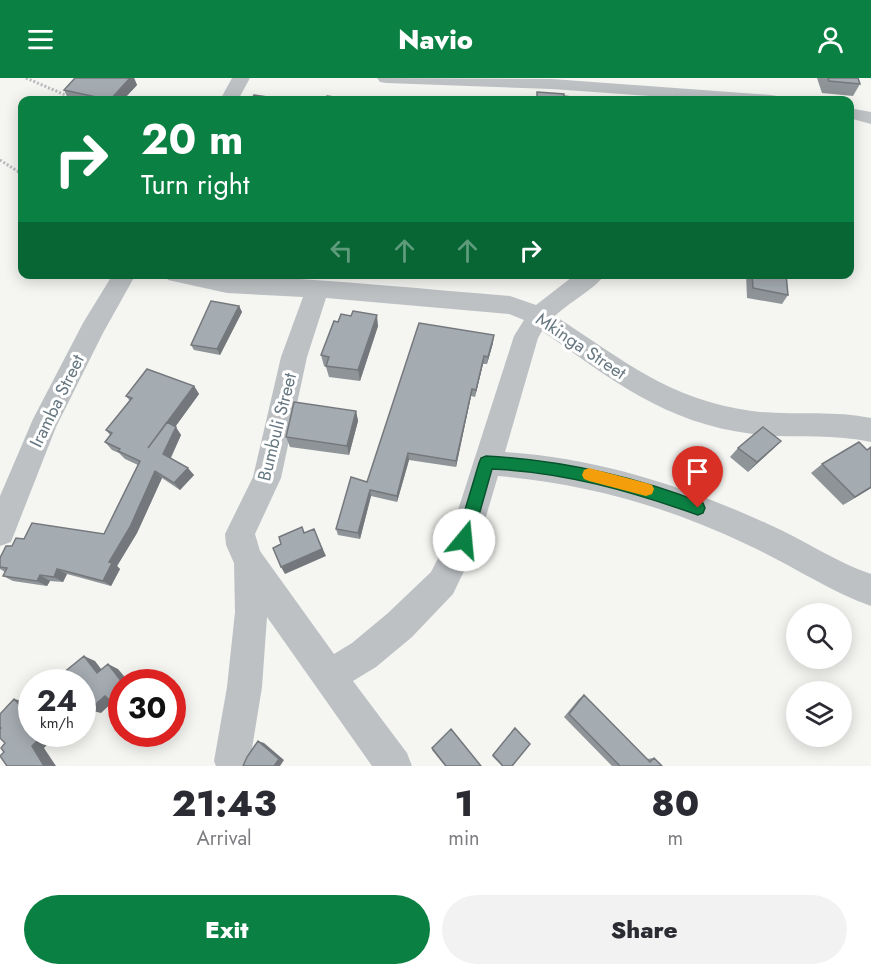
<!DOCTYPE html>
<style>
body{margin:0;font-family:Jost,sans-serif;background:#f2f2f3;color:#2b2b33;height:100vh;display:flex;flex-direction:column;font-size:22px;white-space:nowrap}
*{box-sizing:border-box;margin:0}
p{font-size:20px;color:#7c7c81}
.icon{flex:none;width:33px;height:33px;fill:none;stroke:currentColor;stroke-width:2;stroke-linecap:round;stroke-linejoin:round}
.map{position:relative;height:688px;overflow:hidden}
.sheet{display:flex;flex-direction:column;background:#fff;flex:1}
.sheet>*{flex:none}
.banner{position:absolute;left:18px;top:18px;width:836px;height:183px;border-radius:12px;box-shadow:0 3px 15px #0003;background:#0b8043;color:#fff;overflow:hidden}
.buttons{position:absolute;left:786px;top:525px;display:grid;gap:12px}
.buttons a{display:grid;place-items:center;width:66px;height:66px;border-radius:50%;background:#fff;box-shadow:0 3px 15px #0003;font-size:30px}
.speed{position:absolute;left:18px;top:591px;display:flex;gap:12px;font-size:30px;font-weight:700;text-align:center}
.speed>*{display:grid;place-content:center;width:78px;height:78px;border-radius:50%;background:#fff;box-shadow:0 3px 15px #0003;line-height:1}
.speed small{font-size:15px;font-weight:400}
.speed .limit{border:9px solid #d22;background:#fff;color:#111}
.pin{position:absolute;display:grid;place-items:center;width:51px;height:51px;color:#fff;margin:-62px -26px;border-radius:50% 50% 50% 0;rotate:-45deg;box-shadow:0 0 6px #0007}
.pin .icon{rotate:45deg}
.me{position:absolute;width:66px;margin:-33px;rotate:17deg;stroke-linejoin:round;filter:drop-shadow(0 0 4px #0008)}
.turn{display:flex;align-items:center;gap:21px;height:126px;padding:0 24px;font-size:27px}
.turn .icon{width:78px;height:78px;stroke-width:2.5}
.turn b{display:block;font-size:42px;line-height:51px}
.lanes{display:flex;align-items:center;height:57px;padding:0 24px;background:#0003;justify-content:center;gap:30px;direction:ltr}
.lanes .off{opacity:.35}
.eta{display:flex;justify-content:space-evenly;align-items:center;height:102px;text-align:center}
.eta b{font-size:36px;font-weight:800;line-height:42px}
.action{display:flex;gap:12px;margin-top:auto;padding:12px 24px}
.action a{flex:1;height:69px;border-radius:36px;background:#0b8043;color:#fff;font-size:24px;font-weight:800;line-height:69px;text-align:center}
.action a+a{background:#f2f2f3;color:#2b2b33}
header{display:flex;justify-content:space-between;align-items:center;height:78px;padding:0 24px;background:#0b8043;color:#fff;font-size:27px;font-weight:800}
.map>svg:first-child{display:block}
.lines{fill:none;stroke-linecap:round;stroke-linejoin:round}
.path{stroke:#b7babc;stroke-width:3;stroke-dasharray:2 2;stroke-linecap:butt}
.minor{fill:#bdc1c4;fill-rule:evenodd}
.wall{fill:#8e9498}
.shaded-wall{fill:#74787c}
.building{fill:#a5acb1;stroke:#74787c;stroke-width:1.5}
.route{fill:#0b8043;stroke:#07532c;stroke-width:1.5}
.slow{fill:#f59e0b}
.labels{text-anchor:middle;stroke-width:6;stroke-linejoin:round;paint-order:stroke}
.street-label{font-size:18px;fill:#677781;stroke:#fff}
</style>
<header><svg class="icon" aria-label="menu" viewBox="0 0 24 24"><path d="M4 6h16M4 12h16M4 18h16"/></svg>Navio<svg class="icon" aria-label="person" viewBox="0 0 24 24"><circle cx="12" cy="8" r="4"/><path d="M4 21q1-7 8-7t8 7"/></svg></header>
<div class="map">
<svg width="871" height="688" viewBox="0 0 871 688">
<rect width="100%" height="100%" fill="#f5f5f2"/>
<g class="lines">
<path class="path" d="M 26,0 L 77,22
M 0,82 L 22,96"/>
<path class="minor" d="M 232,0 L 250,0 L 238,22 L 220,22 Z
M 377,0 L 552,1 L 771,17 L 777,18 L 780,22 L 705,22 L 552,11 L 386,5 L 380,4 Z
M 849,30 L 871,34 L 871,46 L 849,40 Z
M 113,196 L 136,196 L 103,255 L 56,349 L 11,464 L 0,468 L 0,418 L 33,341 L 83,245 Z
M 165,196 C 280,196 395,209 510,218 L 536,227 L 576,196 L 605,196 C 598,209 568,225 555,238 C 622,281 669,322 752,333 C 791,338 832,332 871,340 L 871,364 C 832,355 792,361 753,356 C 664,345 613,302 542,253 L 538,260 L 505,374 C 597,380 685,408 768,446 C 803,461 835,484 871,496 L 871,528 C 827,512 790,486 748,467 C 669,429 585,405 498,398 L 479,462 L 453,516 L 412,559 L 376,589 L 353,603 L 407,675 L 412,688 L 372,688 L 267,539 L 262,609 L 250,683 L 248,688 L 216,688 L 214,683 L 227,609 L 235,534 L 234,485 L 226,467 L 225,456 L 253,399 L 281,279 L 303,219 L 227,215 L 168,202 ZM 326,220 L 509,236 L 524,242 L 514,258 L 450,457 L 431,494 L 388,535 L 352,565 L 334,576 L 260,473 L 255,456 L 281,400 L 307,279 Z"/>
</g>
<path class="wall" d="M 75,0 L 134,0 L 137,7 L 123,22 L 69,22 L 64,12 Z
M 817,0 L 858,0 L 860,6 L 853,18 L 822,15 Z
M 746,196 L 786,196 L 788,217 L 782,226 L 747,220 Z
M 239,228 L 242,234 L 220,277 L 194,272 L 191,267 Z
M 378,248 L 360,303 L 329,299 L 326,289 L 324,288 L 321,277 Z
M 493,265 L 487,286 L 483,286 L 475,319 L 471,318 L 456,389 L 409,382 L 397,424 L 371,418 L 360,461 L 338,457 L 336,451 L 367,404 Z
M 194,308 L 199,316 L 175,349 L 181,357 L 171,380 L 194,397 L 180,412 L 162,400 L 137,455 L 117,488 L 120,491 L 111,508 L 67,496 L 63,504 L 50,503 L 47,508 L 13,503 L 3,498 L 5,494 L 0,491 L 0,480 L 12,468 L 24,461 L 104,456 L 138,387 L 125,381 L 119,375 L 112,372 L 105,364 L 110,357 L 106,352 L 130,323 L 126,318 Z
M 356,333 L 358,343 L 349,377 L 290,369 L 286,359 Z
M 781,363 L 748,394 L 730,379 L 738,370 Z
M 871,369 L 871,410 L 843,427 L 811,395 L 822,386 L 867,372 Z
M 584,617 L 647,681 L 654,680 L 662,688 L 612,688 L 564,639 L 579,621 Z
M 515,650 L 512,688 L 502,688 L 492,678 Z
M 432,670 L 481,688 L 445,688 L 432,672 Z"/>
<path class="shaded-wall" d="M 130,0 L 134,0 L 137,7 L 123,22 L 110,22 Z
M 239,228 L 242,234 L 220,277 L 217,271 Z
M 377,237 L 378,248 L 360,303 L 358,292 Z
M 494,257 L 493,265 L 487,286 L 488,279 Z
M 484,278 L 483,286 L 475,319 L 476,312 Z
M 194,308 L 199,316 L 154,378 L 148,370 Z
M 472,311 L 471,318 L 456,389 L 456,383 Z
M 356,333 L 358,343 L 349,377 L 347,368 Z
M 176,349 L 181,357 L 169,383 L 163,376 Z
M 781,363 L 772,372 L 748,394 L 757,384 Z
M 408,375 L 409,382 L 397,424 L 397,418 Z
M 188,390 L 194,397 L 180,412 L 174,405 Z
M 155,393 L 162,400 L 137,455 L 117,488 L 120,491 L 111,508 L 103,503 L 109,484 Z
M 871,409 L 871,410 L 843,427 L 855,419 Z
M 370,412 L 371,418 L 360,461 L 358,455 Z
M 314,451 L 326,478 L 285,496 L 281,489 Z
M 57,491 L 67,496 L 63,504 L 54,499 Z
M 40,497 L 50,503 L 47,508 L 37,503 Z
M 84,578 L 95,583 L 108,600 L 97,595 Z
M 108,586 L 118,591 L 129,604 L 122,604 Z
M 105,618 L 116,621 L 101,635 L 89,632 Z
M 14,621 L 27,624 L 32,629 L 32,640 Z
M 44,656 L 57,656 L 44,670 L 56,688 L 44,688 L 32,668 Z
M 258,663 L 264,665 L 284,682 L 280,688 L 274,688 Z"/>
<path class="building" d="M 75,0 L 130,0 L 110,22 L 64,12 Z
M 828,0 L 858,0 L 860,6 L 829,3 Z
M 537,14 L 564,16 L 564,18 L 594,22 L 537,22 Z
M 254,17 L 275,20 L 274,22 L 251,22 Z
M 327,18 L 356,22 L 324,22 Z
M 752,196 L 786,196 L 788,217 L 753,210 Z
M 211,223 L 239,228 L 217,271 L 191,267 Z
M 353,233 L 377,237 L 358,292 L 326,288 L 329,279 L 321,277 L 334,243 L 338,244 L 341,236 L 351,238 Z
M 419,245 L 494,257 L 488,279 L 484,278 L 476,312 L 472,311 L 456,383 L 408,375 L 397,418 L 370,412 L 358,455 L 336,451 L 351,399 L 367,404 Z
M 147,291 L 194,308 L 148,370 L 167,344 L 176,349 L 163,376 L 188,390 L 174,405 L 155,393 L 130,449 L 109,484 L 112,485 L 103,503 L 57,491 L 54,499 L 40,497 L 37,503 L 3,498 L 7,490 L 0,489 L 0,480 L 6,468 L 12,468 L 16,460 L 24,461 L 32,445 L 104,456 L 140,383 L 118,373 L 120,371 L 105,364 L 112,355 L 106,352 L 132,320 L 126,318 Z
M 294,324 L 356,333 L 347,368 L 286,359 Z
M 763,349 L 781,363 L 757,384 L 738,370 Z
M 859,364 L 867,372 L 871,369 L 871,409 L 855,419 L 822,386 Z
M 302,449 L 304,455 L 314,451 L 322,471 L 281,489 L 273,470 L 281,466 L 279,459 Z
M 84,578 L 97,595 L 108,586 L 122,604 L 122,634 L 105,618 L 89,632 L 82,624 L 82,604 L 68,604 L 62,596 Z
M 128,600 L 132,604 L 124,604 Z
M 584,617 L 650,684 L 654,680 L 662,688 L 620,688 L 569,636 Z
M 14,621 L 32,640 L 32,656 L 44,656 L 32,668 L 44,688 L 7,688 L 0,678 L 4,674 L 1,670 L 5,665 L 0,660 L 0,651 L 1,650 L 0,649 L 0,636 Z
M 515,650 L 530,666 L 512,688 L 503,688 L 493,677 Z
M 451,651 L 481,688 L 446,688 L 432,670 Z
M 258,663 L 279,681 L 274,688 L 243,688 L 247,679 Z"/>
<path class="route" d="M 486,378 C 562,382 633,398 703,425 L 705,430 L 703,435 L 698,437 C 630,413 564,394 492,391 L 472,462 L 470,467 L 464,469 L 459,467 L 456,462 L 479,385 L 481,380 Z"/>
<path class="slow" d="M 589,390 L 646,405 L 652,407 L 654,411 L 652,416 L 646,418 L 589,403 L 584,401 L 582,397 L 584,392 Z"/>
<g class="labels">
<g class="street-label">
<text transform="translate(581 268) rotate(34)" y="6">Mkinga Street</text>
<text transform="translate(57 323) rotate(-64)" y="6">Iramba Street</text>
<text transform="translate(277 349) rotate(-76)" y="6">Bumbuli Street</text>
</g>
</g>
</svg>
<div class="buttons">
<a><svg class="icon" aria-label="search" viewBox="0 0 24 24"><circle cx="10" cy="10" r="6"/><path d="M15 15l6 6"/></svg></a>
<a><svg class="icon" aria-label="layers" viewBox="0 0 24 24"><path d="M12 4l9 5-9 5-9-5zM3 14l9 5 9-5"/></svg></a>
</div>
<div class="speed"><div>24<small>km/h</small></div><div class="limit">30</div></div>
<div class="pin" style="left:698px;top:430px;background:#d93025"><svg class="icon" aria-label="arrive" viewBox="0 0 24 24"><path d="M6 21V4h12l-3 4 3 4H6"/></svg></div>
<svg class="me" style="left:464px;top:462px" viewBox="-20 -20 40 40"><circle r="19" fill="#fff"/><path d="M0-13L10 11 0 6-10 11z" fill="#0b8043"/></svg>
<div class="banner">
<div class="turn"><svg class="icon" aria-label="right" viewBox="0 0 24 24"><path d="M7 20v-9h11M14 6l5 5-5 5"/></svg><div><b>20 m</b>Turn right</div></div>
<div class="lanes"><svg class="icon off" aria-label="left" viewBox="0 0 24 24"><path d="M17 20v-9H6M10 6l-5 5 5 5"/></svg><svg class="icon off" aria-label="ahead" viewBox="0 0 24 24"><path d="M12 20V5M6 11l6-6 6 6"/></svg><svg class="icon off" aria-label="ahead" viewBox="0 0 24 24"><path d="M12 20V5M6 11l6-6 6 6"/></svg><svg class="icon" aria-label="right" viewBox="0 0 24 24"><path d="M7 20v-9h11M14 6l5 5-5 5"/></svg></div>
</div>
</div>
<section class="sheet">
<div class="eta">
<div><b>21:43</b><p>Arrival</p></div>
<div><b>1</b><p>min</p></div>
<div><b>80</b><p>m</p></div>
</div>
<div class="action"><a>Exit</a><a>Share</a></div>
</section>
